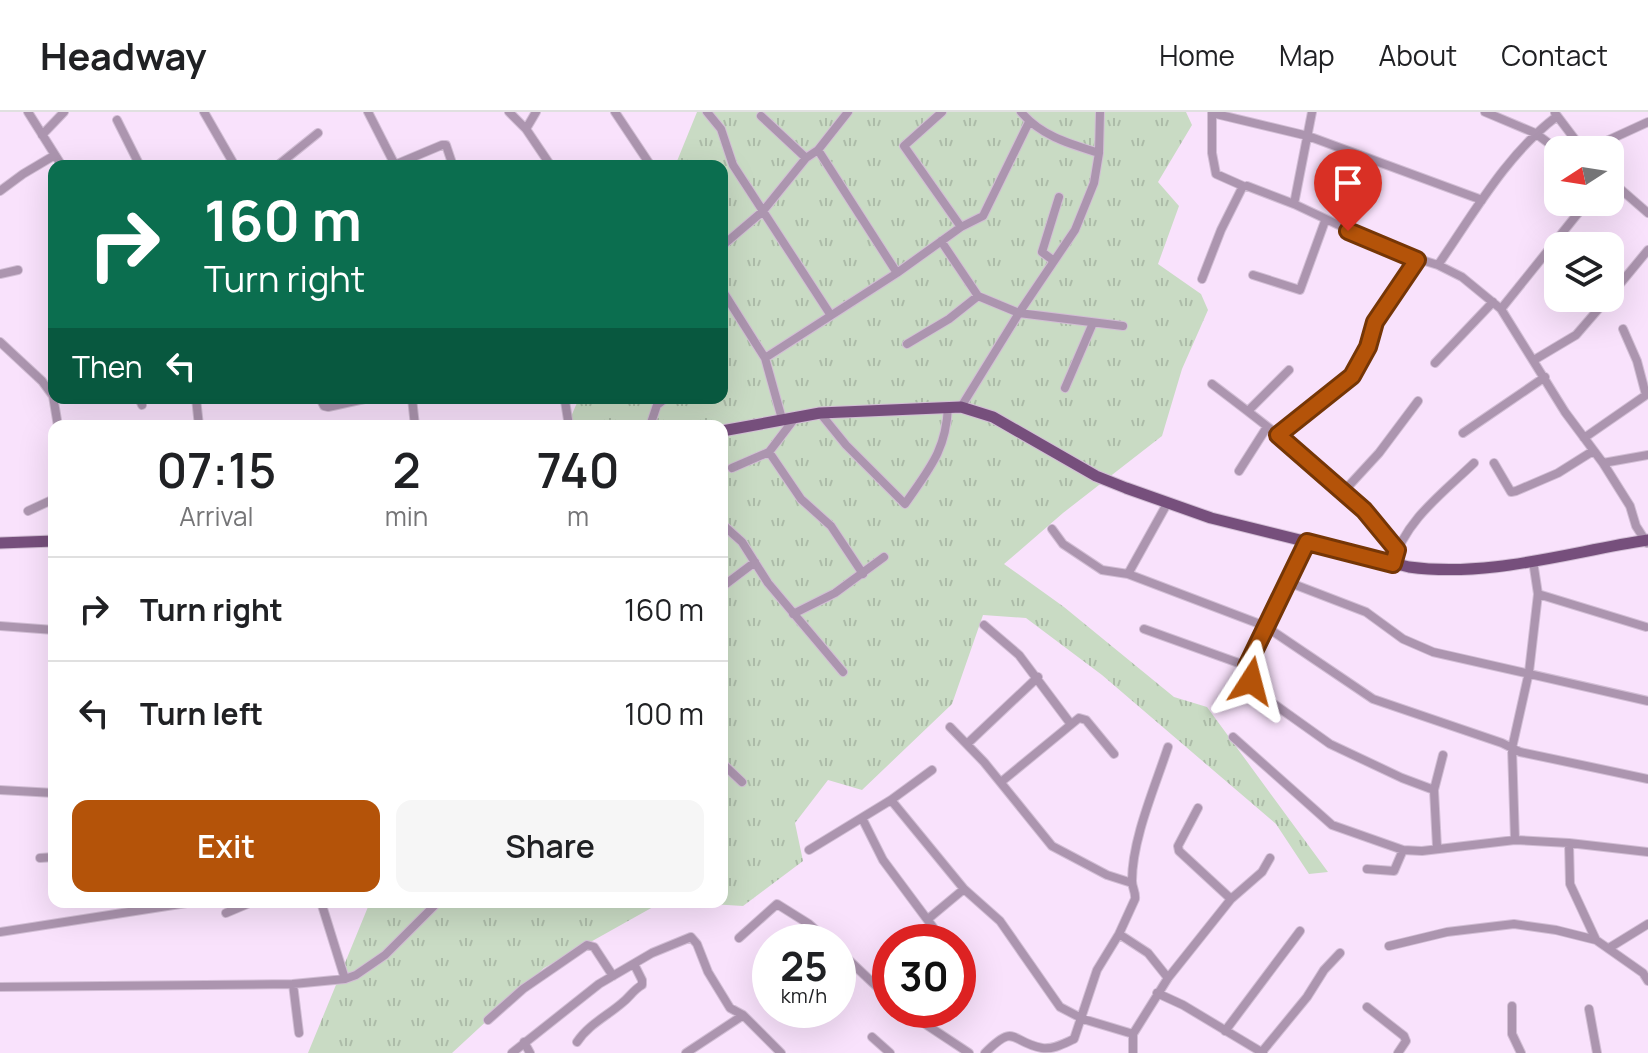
<!DOCTYPE html>
<style>
body{margin:0;font-family:Manrope,sans-serif;background:#f6f6f6;color:#202124;height:100vh;display:flex;flex-direction:column;font-size:30px;white-space:nowrap}
*{box-sizing:border-box;margin:0}
p{font-size:26px;color:#757577}
.icon{flex:none;width:44px;height:44px;fill:none;stroke:currentColor;stroke-width:2;stroke-linecap:round;stroke-linejoin:round}
.map{position:relative;flex:1;overflow:hidden}
.sheet{position:absolute;left:48px;top:308px;width:680px;height:488px;display:flex;flex-direction:column;background:#fff;border-radius:16px;box-shadow:0 8px 32px #0002}
.sheet>*{flex:none}
.banner{position:absolute;left:48px;top:48px;width:680px;height:244px;border-radius:16px;box-shadow:0 8px 32px #0002;background:#0b6e4f;color:#fff;overflow:hidden}
.needle{width:52px;rotate:258deg}
.controls{position:absolute;left:1544px;top:24px;display:grid;gap:16px}
.controls a{display:grid;place-items:center;width:80px;height:80px;border-radius:16px;background:#fff;box-shadow:0 8px 32px #0002;font-size:40px}
.speed{position:absolute;left:752px;top:812px;display:flex;gap:16px;font-size:40px;font-weight:700;text-align:center}
.speed>*{display:grid;place-content:center;width:104px;height:104px;border-radius:50%;background:#fff;box-shadow:0 8px 32px #0002;line-height:1}
.speed small{font-size:20px;font-weight:400}
.speed .limit{border:12px solid #d22;background:#fff;color:#111}
.pin{position:absolute;display:grid;place-items:center;width:68px;height:68px;color:#fff;margin:-82px -34px;border-radius:50% 50% 50% 0;rotate:-45deg;box-shadow:0 0 8px #0007}
.pin .icon{rotate:45deg}
.me{position:absolute;width:88px;margin:-44px;rotate:9deg;stroke-linejoin:round;filter:drop-shadow(0 0 6px #0008)}
.turn{display:flex;align-items:center;gap:28px;height:168px;padding:0 24px;font-size:36px}
.turn .icon{width:104px;height:104px;stroke-width:2.5}
.turn b{display:block;font-size:56px;line-height:68px}
.then{display:flex;align-items:center;height:76px;padding:0 24px;background:#0003;gap:16px;font-size:30px}
.eta{display:flex;justify-content:space-evenly;align-items:center;height:136px;text-align:center}
.eta b{font-size:48px;font-weight:600;line-height:56px}
.primary-button{display:flex;gap:16px;margin-top:auto;padding:16px 24px}
.primary-button a{flex:1;height:92px;border-radius:16px;background:#b45309;color:#fff;font-size:32px;font-weight:600;line-height:92px;text-align:center}
.primary-button a+a{background:#f6f6f6;color:#202124}
ul{padding:0;list-style:none}
li{display:flex;align-items:center;gap:24px;height:104px;padding:0 24px;border-top:2px solid #e0e0e0}
li div{flex:1}
li b{display:block;font-size:30px}
li em{font-style:normal}
header{display:flex;align-items:center;gap:48px;box-sizing:border-box;height:112px;padding:0 40px;background:#fff;border-bottom:2px solid #e0e0e0}
header strong{font-size:38px}
nav{display:flex;gap:44px;margin-inline-start:auto;font-size:28px}
.map>svg:first-child{display:block}
.grass{fill:url(#grass-tufts)}
.lines{fill:none;stroke-linecap:round;stroke-linejoin:round}
.minor-casing{stroke:#d2bed5;stroke-width:10}
.major-casing{stroke:#d2bed5;stroke-width:13}
.minor{stroke:#ac95af;stroke-width:8}
.major{stroke:#764f7c;stroke-width:11}
.route-casing{stroke:#753606;stroke-width:20}
.route{stroke:#b45309;stroke-width:14}
</style>
<header>
<strong>Headway</strong>
<nav><a>Home</a><a>Map</a><a>About</a><a>Contact</a></nav>
</header>
<div class="map">
<svg width="1648" height="941" viewBox="0 0 1648 941">
<defs>
<pattern id="grass-tufts" width="24" height="20" patternUnits="userSpaceOnUse" patternTransform="scale(2)"><rect width="24" height="20" fill="#c9dbc4"/><path d="M3 7l-1-3M5 7V3M7 7l1-3M15 17l-1-3M17 17v-4M19 17l1-3" fill="none" stroke="#acbba8"/></pattern>
</defs>
<rect width="100%" height="100%" fill="#f9e2fc"/>
<path class="grass" d="M 697,0 L 1186,0 L 1192,13 L 1158,70 L 1179,94 L 1158,152 L 1201,182 L 1208,198 L 1182,257 L 1162,324 L 1063,401 L 1004,452 L 1064,495 L 1174,585 L 1207,595 L 1328,760 L 1309,762 L 1276,712 L 1102,563 L 1026,506 L 983,503 L 952,592 L 862,678 L 828,668 L 795,711 L 803,749 L 743,794 L 679,790 L 722,790 L 722,314 L 567,314 L 579,286 L 722,286 L 722,54 L 675,54 Z
M 370,790 L 662,790 L 544,856 L 452,941 L 308,941 Z"/>
<g class="lines">
<g class="minor-casing">
<path id="minor" d="M 28,0 L 62,54
M 204,0 L 235,54
M 368,0 L 395,53
M 509,0 L 526,17 L 551,54
M 615,0 L 651,54
M 707,0 L 721,17 L 733,53 L 830,202
M 1021,0 C 1041,24 1070,32 1099,41
M 1485,0 L 1535,21 L 1558,38
M 1212,1 L 1308,24 L 1482,88
M 1555,1 L 1583,38
M 761,4 L 806,46
M 117,8 L 140,54
M 526,17 L 536,0
M 42,23 L 64,0
M 818,38 L 897,161
M 1587,38 L 1648,10
M 277,54 L 318,21
M 392,54 L 442,33 L 446,33 L 453,54
M 1610,68 L 1648,101
M 1247,74 L 1294,92 L 1396,140 L 1438,153 L 1462,165 L 1501,197 L 1565,300 L 1603,351 L 1630,394 L 1636,414 L 1647,431
M 0,79 L 23,62 L 55,43
M 1294,92 L 1312,0
M 961,115 L 983,104 L 1029,10
M 941,129 L 978,184 L 1019,201 L 1123,214
M 722,134 L 763,99 L 806,46 L 818,38 L 848,0
M 1054,149 L 1042,140 L 1059,85
M 1438,153 C 1474,101 1506,43 1556,5
M 0,162 L 18,158
M 1253,163 L 1300,178 L 1325,109
M 1202,167 L 1221,118 L 1243,74 L 1216,62 L 1212,41 L 1212,0
M 722,178 L 765,246 L 782,307
M 1610,184 L 1648,138
M 1501,197 L 1587,90
M 0,230 L 42,269 L 53,284 L 58,314
M 907,232 L 949,207 L 978,184
M 765,246 L 897,161 L 961,115 L 904,34 L 942,0
M 1534,248 L 1576,223 L 1608,186
M 1435,251 L 1493,190
M 1212,272 C 1278,322 1346,373 1397,438
M 1065,276 L 1093,211
M 139,286 L 142,293
M 196,286 L 199,314
M 320,286 L 324,294 L 328,295 L 369,286
M 412,286 L 415,314
M 567,286 L 565,289 L 569,314
M 961,295 L 1019,201 L 1075,118 L 1094,71 L 1099,41 L 1100,0
M 1248,299 L 1289,258
M 820,301 L 846,333 L 905,392 C 929,357 946,339 948,295
M 650,314 L 657,293 L 666,286
M 1463,321 L 1545,265
M 1278,323 L 1352,264 L 1368,235 L 1375,210 L 1417,148
M 1584,326 L 1646,283 L 1637,249 L 1623,217
M 769,340 L 801,387 L 831,414 L 863,462
M 1494,351 L 1511,380 L 1516,379 L 1558,361 L 1593,339
M 1603,351 L 1648,343
M 732,356 L 769,340 L 795,306
M 1239,359 L 1267,315
M 1344,379 L 1379,341 L 1418,289
M 28,399 L 54,387
M 722,412 L 742,430 L 768,471 L 843,560
M 1052,417 L 1063,432 L 1102,458 L 1128,462 L 1265,514 L 1373,587 L 1502,631 L 1520,640 L 1648,667
M 1307,430 L 1247,554 L 1257,580 L 1330,632 L 1402,666 L 1434,678
M 1393,452 C 1404,409 1444,380 1474,351
M 1128,462 L 1168,390
M 1288,470 L 1366,500 L 1403,527 L 1433,540 L 1648,589
M 722,475 L 755,450
M 1538,482 L 1646,515
M 793,502 L 835,481 L 884,445
M 984,513 L 1019,543 L 1070,611
M 0,514 L 54,518
M 1144,517 L 1247,554
M 950,615 L 984,650 L 1052,734 L 1107,763 L 1132,771
M 1233,625 L 1332,713 L 1403,738 L 1422,739 L 1515,728 L 1569,731 L 1648,740
M 967,632 L 1038,565
M 722,651 L 742,670
M 1001,670 L 1079,606 L 1086,608 L 1114,642
M 0,678 L 54,681
M 891,688 L 964,777 L 1000,809 L 1060,895 L 1083,907 L 1133,922
M 1198,696 L 1178,734 L 1179,739 L 1231,787
M 862,706 L 883,748 L 944,830
M 1515,728 L 1512,636 L 1529,560 L 1538,482 L 1533,449
M 1569,731 L 1570,772 L 1596,828
M 1437,735 L 1434,678 L 1443,643
M 809,738 L 891,688 L 932,658
M 40,746 L 54,745
M 1367,757 L 1394,759 L 1403,738
M 321,790 L 345,867
M 226,801 L 252,790
M 928,807 L 964,777
M 0,820 L 193,790
M 1119,822 L 1148,841 L 1168,866
M 739,826 L 777,792 L 809,812 L 829,830
M 1389,834 L 1447,820 L 1514,812 L 1556,818 L 1596,828 L 1643,861 L 1648,869
M 1609,836 L 1648,812
M 838,838 L 890,887
M 958,847 L 966,856
M 293,872 L 299,921
M 0,875 L 293,872 L 345,867 L 356,863 L 385,843 L 438,790
M 1157,881 L 1183,893 L 1263,941
M 1512,894 L 1512,922 L 1521,941
M 1367,895 L 1404,924 L 1406,929 L 1398,941
M 1589,897 L 1597,941
M 904,898 L 969,941
M 488,908 L 523,877 L 587,833 L 594,835 L 613,864
M 1225,919 L 1300,819
M 872,925 L 890,941
M 524,930 L 530,941
M 577,930 C 588,913 607,904 622,891 C 630,885 633,878 642,873 L 642,868 L 634,852
M 512,941 L 599,872 L 652,841 L 691,825 L 697,832 L 708,860 L 730,896 L 743,903 L 781,941
M 686,941 L 742,904
M 985,941 C 1016,910 1010,930 1042,936 C 1053,938 1065,931 1074,927 L 1097,858 L 1119,822 L 1135,787 C 1136,780 1132,776 1132,769 C 1132,727 1155,675 1168,635
M 1133,941 L 1133,922 L 1168,866 L 1231,787 L 1262,760 L 1270,746
M 1261,941 L 1307,885 L 1324,858 L 1340,841"/>
</g>
<g class="major-casing">
<path id="major" d="M 722,319 L 820,301 L 961,295 L 993,305 L 1096,364 L 1126,376 L 1211,406 L 1409,455 C 1489,466 1569,440 1648,428
M 0,431 L 54,429"/>
</g>
<use href="#minor" class="minor"/>
<use href="#major" class="major"/>
</g>
<g class="lines">
<g class="route-casing">
<path id="route" d="M 1251,569 L 1247,554 L 1307,430 L 1393,452 L 1397,438 L 1364,398 L 1278,323 L 1352,264 L 1368,235 L 1375,210 L 1417,148 L 1348,119"/>
</g>
<use href="#route" class="route"/>
</g>
</svg>
<div class="controls">
<a><svg class="needle" viewBox="-14 -14 28 28"><path d="M0-13l5 13h-10z" fill="#e53935"/><path d="M0 13l5-13h-10z" fill="#757577"/></svg></a>
<a><svg class="icon" aria-label="layers" viewBox="0 0 24 24"><path d="M12 4l9 5-9 5-9-5zM3 14l9 5 9-5"/></svg></a>
</div>
<div class="speed"><div>25<small>km/h</small></div><div class="limit">30</div></div>
<div class="pin" style="left:1348px;top:119px;background:#d93025"><svg class="icon" aria-label="arrive" viewBox="0 0 24 24"><path d="M6 21V4h12l-3 4 3 4H6"/></svg></div>
<svg class="me" style="left:1251px;top:569px" viewBox="-20 -20 40 40"><path d="M0-17L14 15 0 8-14 15z" fill="#b45309" stroke="#fff" stroke-width="4"/></svg>
<div class="banner">
<div class="turn"><svg class="icon" aria-label="right" viewBox="0 0 24 24"><path d="M7 20v-9h11M14 6l5 5-5 5"/></svg><div><b>160 m</b>Turn right</div></div>
<div class="then">Then<svg class="icon" aria-label="left" viewBox="0 0 24 24"><path d="M17 20v-9H6M10 6l-5 5 5 5"/></svg></div>
</div>
<section class="sheet">
<div class="eta">
<div><b>07:15</b><p>Arrival</p></div>
<div><b>2</b><p>min</p></div>
<div><b>740</b><p>m</p></div>
</div>
<ul>
<li><svg class="icon" aria-label="right" viewBox="0 0 24 24"><path d="M7 20v-9h11M14 6l5 5-5 5"/></svg><div><b>Turn right</b></div><em>160 m</em></li>
<li><svg class="icon" aria-label="left" viewBox="0 0 24 24"><path d="M17 20v-9H6M10 6l-5 5 5 5"/></svg><div><b>Turn left</b></div><em>100 m</em></li>
</ul>
<div class="primary-button"><a>Exit</a><a>Share</a></div>
</section>
</div>
